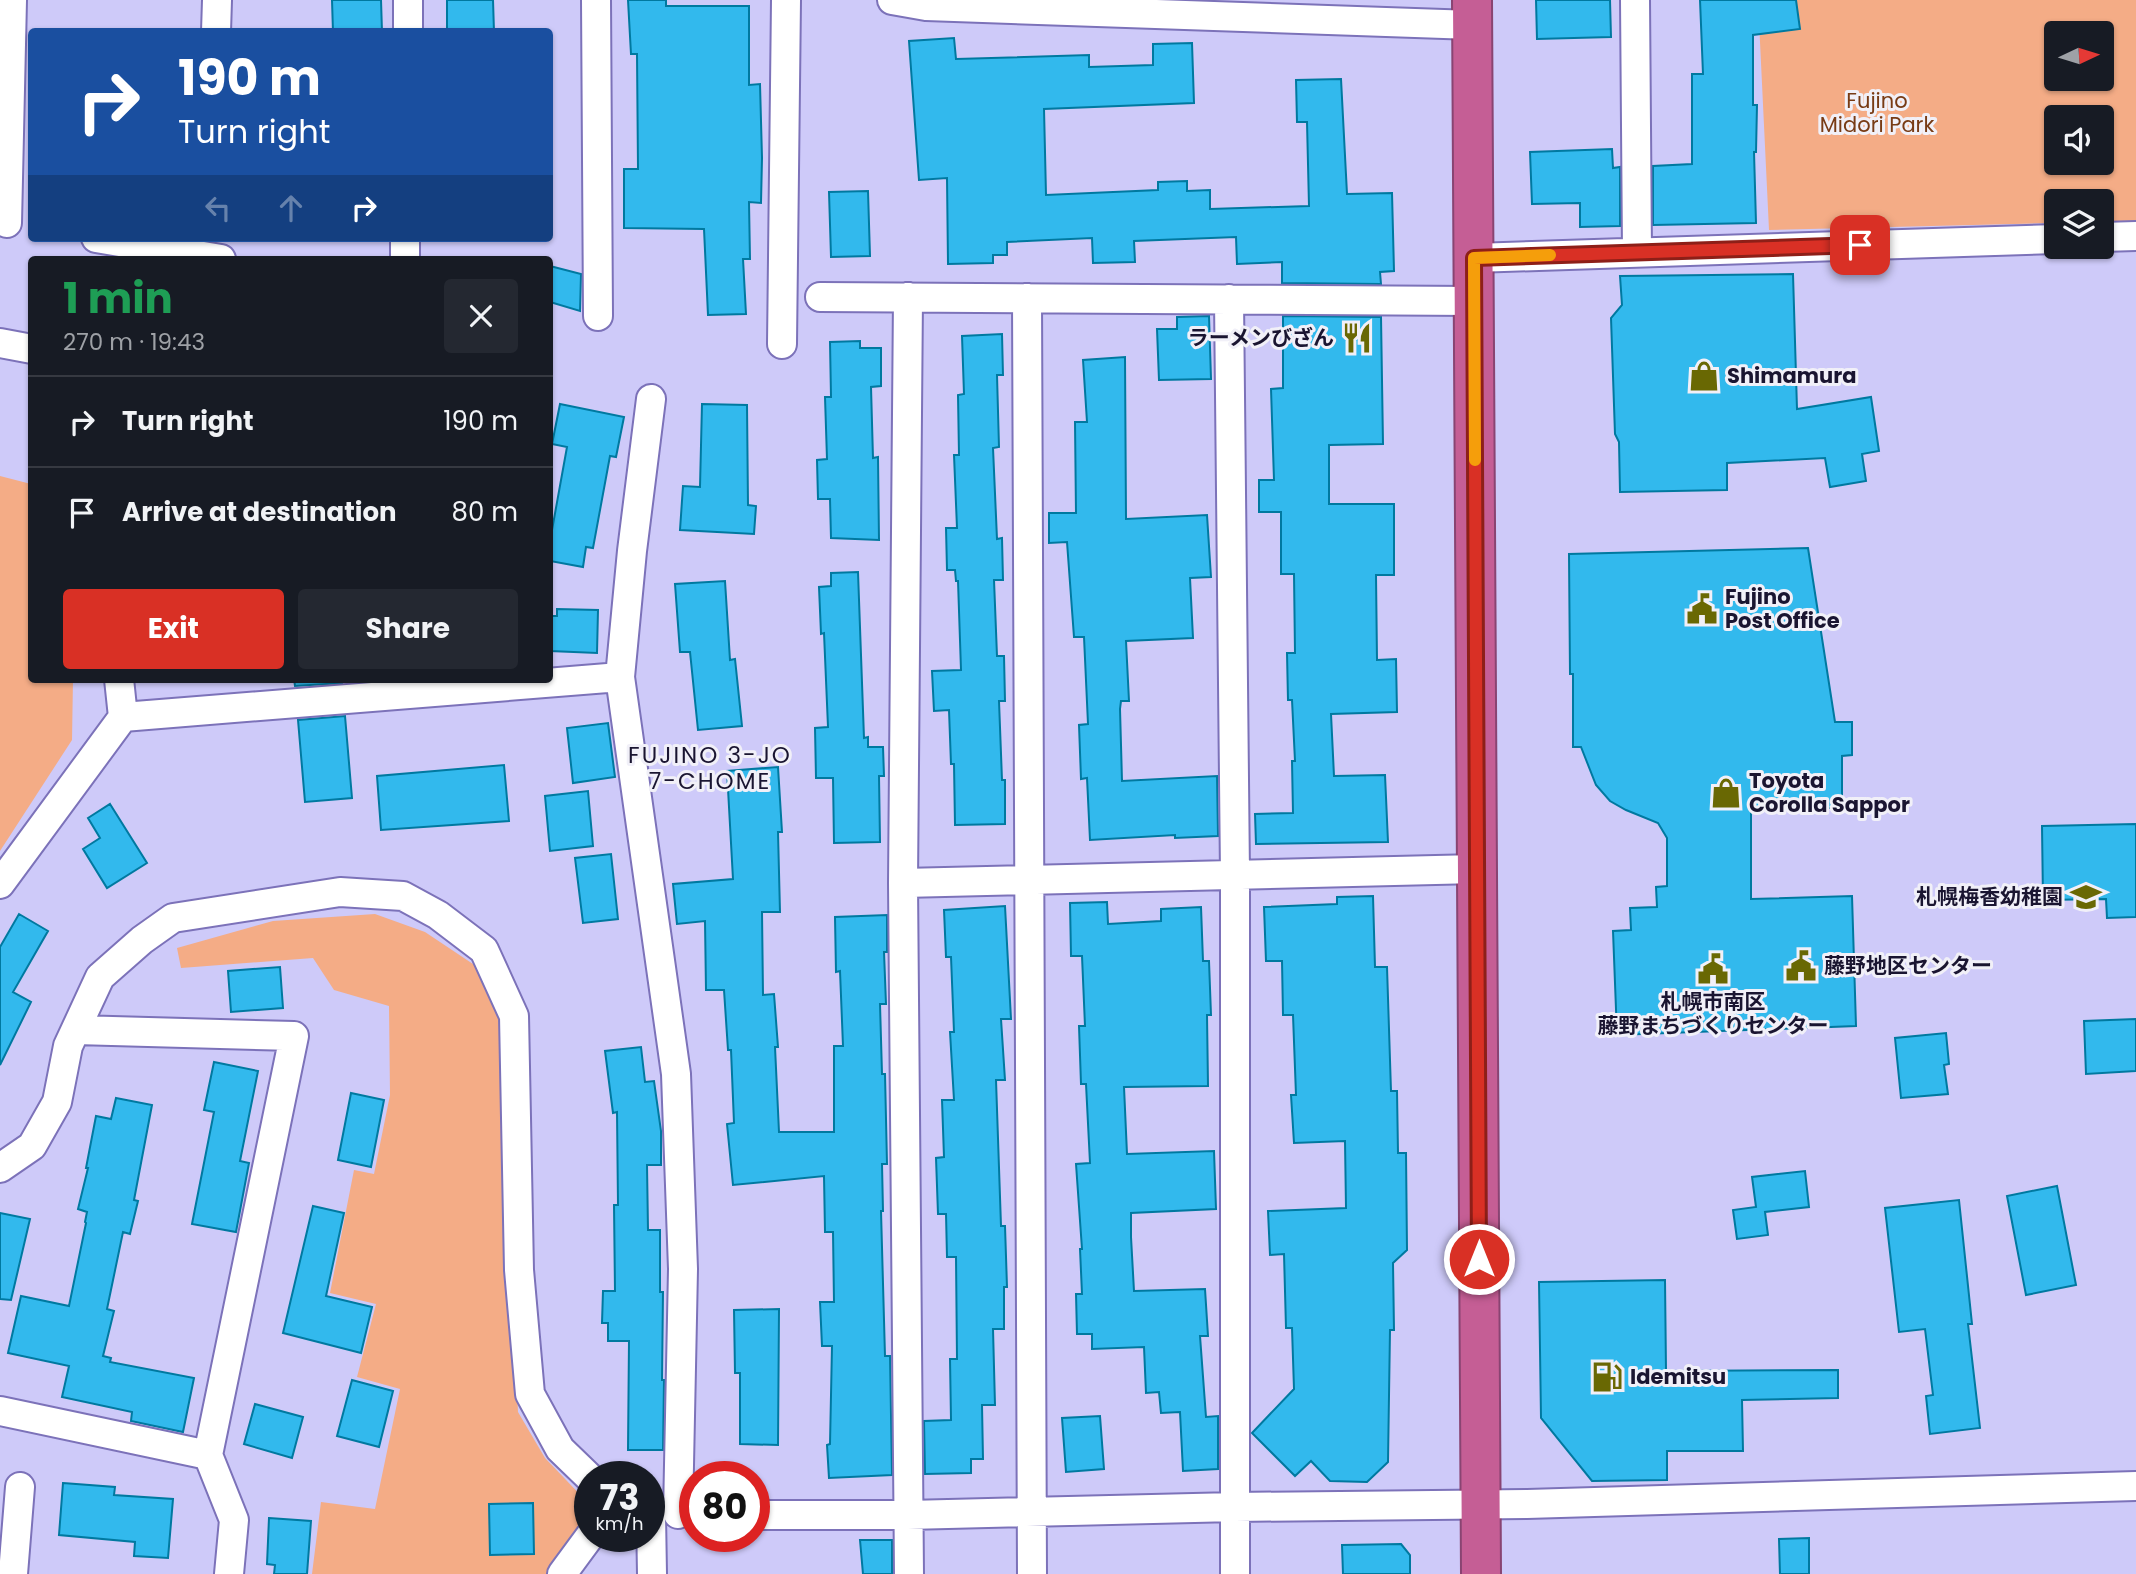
<!DOCTYPE html>
<meta charset="utf-8">
<style>
body{margin:0;font-family:Poppins,"Noto Sans JP",sans-serif;background:#242831;color:#f1f3f6;height:100vh;display:flex;flex-direction:column;font-size:26px;white-space:nowrap}
*{box-sizing:border-box;margin:0}
p{font-size:23px;color:#9ea1a6}
.icon{flex:none;width:38px;height:38px;fill:none;stroke:currentColor;stroke-width:2;stroke-linecap:round;stroke-linejoin:round}
.map{position:relative;flex:1;overflow:hidden}
.drawer{position:absolute;left:28px;top:256px;width:525px;height:427px;display:flex;flex-direction:column;background:#171b24;border-radius:7px;box-shadow:0 2px 5px #0004}
.drawer>*{flex:none}
.top-card{position:absolute;left:28px;top:28px;width:525px;height:214px;border-radius:7px;box-shadow:0 2px 5px #0004;background:#1a4fa0;color:#fff;overflow:hidden}
.needle{width:46px;rotate:86deg}
.fabs{position:absolute;left:2044px;top:21px;display:grid;gap:14px}
.fabs a{display:grid;place-items:center;width:70px;height:70px;border-radius:7px;background:#171b24;box-shadow:0 2px 5px #0004;font-size:35px}
.speed{position:absolute;left:574px;top:1461px;display:flex;gap:14px;font-size:35px;font-weight:700;text-align:center}
.speed>*{display:grid;place-content:center;width:91px;height:91px;border-radius:50%;background:#171b24;box-shadow:0 2px 5px #0004;line-height:1}
.speed small{font-size:18px;font-weight:400}
.speed .limit{border:10px solid #d22;background:#fff;color:#111}
.pin{position:absolute;display:grid;place-items:center;width:60px;height:60px;color:#fff;margin:-30px;border-radius:14px;box-shadow:0 4px 10px #0006}
.me{position:absolute;width:77px;margin:-38px;rotate:0deg;stroke-linejoin:round;filter:drop-shadow(0 0 5px #0008)}
.turn{display:flex;align-items:center;gap:24px;height:147px;padding:0 35px;font-size:32px}
.turn .icon{width:91px;height:91px;stroke-width:2.5}
.turn b{display:block;font-size:49px;line-height:60px}
.lanes{display:flex;align-items:center;height:66px;padding:0 35px;background:#0003;justify-content:center;gap:35px;direction:ltr}
.lanes .off{opacity:.35}
.round{display:grid;place-items:center;flex:none;width:74px;height:74px;border-radius:7px;background:#242831}
.overview{display:flex;align-items:center;justify-content:space-between;height:119px;padding:0 35px}
h1{font-size:42px;font-weight:700;line-height:52px;color:#1e9e55}
.cta{display:flex;gap:14px;margin-top:auto;padding:14px 35px}
.cta a{flex:1;height:80px;border-radius:7px;background:#d93025;color:#fff;font-size:28px;font-weight:700;line-height:80px;text-align:center}
.cta a+a{background:#242831;color:#f1f3f6}
ul{padding:0;list-style:none}
li{display:flex;align-items:center;gap:21px;height:91px;padding:0 35px;border-top:2px solid #363941}
li div{flex:1}
li b{display:block;font-size:26px}
li em{font-style:normal}
.map>svg:first-child{display:block}
.green{fill:#f4ac86;fill-rule:evenodd}
.building{fill:#32b9ed;stroke:#0079a0;stroke-width:2}
.lines{fill:none;stroke-linecap:round;stroke-linejoin:round}
.street-casing{stroke:#7c72b9;stroke-width:32}
.highway-casing{stroke:#894472;stroke-width:42}
.street{stroke:#fff;stroke-width:28}
.highway{stroke:#c55e95;stroke-width:38}
.route-casing{stroke:#8d1f18;stroke-width:18}
.route{stroke:#d93025;stroke-width:12}
.slow{stroke:#f59e0b;stroke-width:12}
.labels{text-anchor:middle;stroke-width:6;stroke-linejoin:round;paint-order:stroke}
.park-label{font-size:21px;fill:#783b15;stroke:#f1f0f8}
.poi-label{font-size:21px;font-weight:bold;fill:#1a1531;stroke:#f1f0f8;text-anchor:start}
.neighbourhood-label{font-size:23px;letter-spacing:2px;fill:#1a1531;stroke:#f1f0f8}
</style>
<div class="map">
<svg width="2136" height="1574" viewBox="0 0 2136 1574">
<rect width="100%" height="100%" fill="#cecaf9"/>
<path class="green" d="M 1758,0 L 2136,0 L 2136,221 L 2102,222 L 2102,201 L 2056,201 L 2056,223 L 1769,230 ZM 2056,33 L 2102,33 L 2102,79 L 2056,79 ZM 2056,117 L 2102,117 L 2102,163 L 2056,163 Z
M 0,476 L 31,484 L 32,679 L 73,679 L 72,740 L 0,851 Z
M 375,914 L 425,932 L 476,966 L 499,1017 L 518,1412 L 545,1458 L 590,1505 L 590,1519 L 547,1574 L 312,1574 L 321,1502 L 375,1509 L 400,1389 L 357,1377 L 376,1304 L 330,1293 L 354,1170 L 374,1174 L 390,1095 L 389,1006 L 334,990 L 313,958 L 181,968 L 177,948 L 273,921 Z"/>
<path class="building" d="M 332,0 L 381,0 L 382,32 L 333,32 Z
M 447,0 L 493,0 L 494,32 L 447,32 Z
M 628,0 L 666,0 L 666,6 L 749,6 L 749,85 L 760,84 L 762,158 L 761,203 L 749,202 L 750,259 L 743,259 L 746,314 L 708,315 L 704,229 L 624,228 L 624,169 L 638,169 L 637,54 L 631,54 Z
M 1536,0 L 1610,0 L 1611,37 L 1537,39 Z
M 1700,0 L 1796,0 L 1800,29 L 1753,35 L 1753,105 L 1757,105 L 1756,152 L 1754,152 L 1756,223 L 1653,225 L 1653,166 L 1692,164 L 1692,74 L 1703,74 Z
M 954,38 L 956,59 L 1089,55 L 1089,67 L 1153,65 L 1153,44 L 1192,43 L 1194,103 L 1044,109 L 1046,195 L 1158,190 L 1158,182 L 1187,181 L 1187,191 L 1210,190 L 1210,209 L 1309,206 L 1307,122 L 1297,122 L 1296,80 L 1341,79 L 1347,194 L 1392,193 L 1394,271 L 1380,272 L 1381,284 L 1282,283 L 1282,262 L 1237,264 L 1236,237 L 1134,241 L 1135,262 L 1093,263 L 1092,238 L 1007,242 L 1007,255 L 993,255 L 993,263 L 948,264 L 947,178 L 919,180 L 909,41 Z
M 1612,149 L 1613,168 L 1620,167 L 1620,226 L 1580,227 L 1580,203 L 1532,204 L 1530,152 Z
M 868,191 L 870,256 L 831,257 L 829,192 Z
M 550,266 L 581,274 L 580,311 L 550,302 Z
M 1793,274 L 1797,409 L 1871,397 L 1879,451 L 1862,454 L 1866,481 L 1830,487 L 1825,458 L 1727,463 L 1727,490 L 1620,492 L 1619,442 L 1615,434 L 1611,318 L 1622,305 L 1620,276 Z
M 1209,316 L 1211,379 L 1159,380 L 1157,329 L 1177,329 L 1177,317 Z
M 1283,316 L 1381,317 L 1383,444 L 1329,445 L 1329,504 L 1394,504 L 1394,575 L 1376,575 L 1377,660 L 1396,659 L 1397,712 L 1331,714 L 1334,776 L 1385,775 L 1388,842 L 1256,844 L 1255,814 L 1293,813 L 1292,761 L 1295,761 L 1292,700 L 1288,700 L 1287,653 L 1295,653 L 1294,574 L 1281,574 L 1281,512 L 1259,512 L 1259,480 L 1274,480 L 1271,389 L 1283,388 Z
M 1002,334 L 1003,375 L 997,375 L 999,447 L 993,448 L 997,539 L 1002,538 L 1003,580 L 994,580 L 997,656 L 1004,656 L 1005,701 L 999,701 L 1002,780 L 1005,780 L 1005,824 L 955,825 L 954,764 L 951,764 L 949,710 L 934,711 L 932,671 L 961,670 L 958,581 L 956,581 L 955,570 L 947,570 L 946,528 L 957,528 L 954,455 L 959,455 L 958,395 L 964,394 L 962,336 Z
M 860,341 L 860,348 L 881,348 L 881,386 L 871,387 L 873,458 L 878,457 L 879,540 L 831,538 L 830,499 L 818,499 L 817,460 L 827,459 L 825,397 L 831,397 L 830,342 Z
M 1125,357 L 1126,519 L 1207,515 L 1211,577 L 1190,578 L 1193,638 L 1126,641 L 1129,701 L 1121,701 L 1120,709 L 1122,781 L 1217,776 L 1218,836 L 1175,838 L 1175,835 L 1090,840 L 1087,778 L 1081,779 L 1079,725 L 1088,724 L 1084,637 L 1074,637 L 1067,542 L 1049,543 L 1049,513 L 1076,513 L 1075,422 L 1087,422 L 1083,360 Z
M 560,404 L 624,417 L 616,457 L 610,456 L 593,548 L 586,547 L 583,567 L 550,561 L 550,541 L 567,447 L 552,444 Z
M 702,404 L 747,405 L 748,505 L 756,506 L 754,534 L 680,530 L 683,486 L 700,487 Z
M 1808,548 L 1835,722 L 1852,722 L 1852,755 L 1842,756 L 1842,808 L 1751,808 L 1751,899 L 1852,896 L 1856,1026 L 1617,1035 L 1613,931 L 1631,930 L 1630,908 L 1657,907 L 1656,887 L 1667,886 L 1667,838 L 1658,823 L 1626,810 L 1610,801 L 1596,785 L 1581,747 L 1573,747 L 1573,674 L 1570,674 L 1569,554 Z
M 858,572 L 864,738 L 868,737 L 868,747 L 883,747 L 884,776 L 879,776 L 880,842 L 834,843 L 833,778 L 816,778 L 815,728 L 828,727 L 824,633 L 821,634 L 819,587 L 831,586 L 831,573 Z
M 725,581 L 730,660 L 735,659 L 742,726 L 698,730 L 690,652 L 680,652 L 675,584 Z
M 557,609 L 598,610 L 597,653 L 550,651 L 550,616 L 557,616 Z
M 294,679 L 341,679 L 342,683 L 295,686 Z
M 345,716 L 352,798 L 305,802 L 298,720 Z
M 608,723 L 615,777 L 573,783 L 567,728 Z
M 504,765 L 509,821 L 381,830 L 377,776 Z
M 778,767 L 782,832 L 778,832 L 780,912 L 762,912 L 763,995 L 774,994 L 778,1047 L 775,1047 L 779,1132 L 834,1132 L 834,1046 L 843,1046 L 840,971 L 836,972 L 835,917 L 887,915 L 887,952 L 884,952 L 886,1004 L 880,1004 L 882,1074 L 885,1074 L 887,1164 L 882,1164 L 883,1211 L 881,1211 L 885,1356 L 890,1356 L 892,1475 L 829,1478 L 827,1445 L 830,1444 L 832,1346 L 822,1346 L 820,1302 L 834,1302 L 833,1232 L 825,1232 L 824,1176 L 733,1185 L 727,1124 L 734,1123 L 731,1050 L 728,1050 L 724,990 L 706,990 L 705,921 L 677,924 L 673,884 L 733,879 L 727,771 Z
M 588,791 L 593,846 L 550,851 L 545,796 Z
M 110,804 L 147,863 L 107,888 L 83,849 L 100,838 L 88,818 Z
M 2136,824 L 2136,917 L 2107,918 L 2106,899 L 2043,900 L 2042,826 Z
M 611,854 L 618,919 L 583,923 L 575,858 Z
M 1373,896 L 1375,967 L 1387,967 L 1391,1091 L 1397,1091 L 1398,1153 L 1406,1153 L 1407,1250 L 1393,1263 L 1394,1330 L 1390,1330 L 1388,1462 L 1367,1482 L 1330,1481 L 1311,1461 L 1295,1476 L 1252,1433 L 1294,1389 L 1292,1328 L 1286,1328 L 1284,1254 L 1270,1255 L 1268,1211 L 1346,1208 L 1345,1141 L 1294,1143 L 1291,1095 L 1296,1095 L 1293,1015 L 1283,1015 L 1282,961 L 1266,961 L 1264,907 L 1337,904 L 1337,897 Z
M 1107,902 L 1108,924 L 1161,921 L 1161,909 L 1201,907 L 1203,961 L 1209,961 L 1211,1015 L 1207,1015 L 1208,1086 L 1124,1087 L 1127,1154 L 1214,1151 L 1216,1209 L 1131,1213 L 1131,1237 L 1134,1291 L 1205,1289 L 1208,1336 L 1200,1336 L 1206,1417 L 1218,1416 L 1218,1469 L 1183,1471 L 1180,1412 L 1161,1413 L 1159,1392 L 1146,1393 L 1144,1347 L 1092,1349 L 1092,1334 L 1077,1334 L 1076,1294 L 1082,1294 L 1080,1249 L 1082,1249 L 1076,1164 L 1090,1163 L 1086,1084 L 1081,1084 L 1079,1026 L 1085,1026 L 1082,956 L 1071,956 L 1070,903 Z
M 1005,906 L 1011,1019 L 1001,1019 L 1005,1080 L 996,1080 L 1001,1226 L 1005,1226 L 1007,1287 L 1004,1287 L 1004,1329 L 993,1329 L 995,1405 L 982,1405 L 983,1459 L 971,1459 L 971,1473 L 925,1474 L 924,1421 L 951,1420 L 950,1359 L 957,1359 L 956,1257 L 947,1257 L 946,1214 L 938,1214 L 936,1158 L 944,1157 L 942,1100 L 954,1100 L 950,1032 L 954,1032 L 951,957 L 946,957 L 944,910 Z
M 19,914 L 48,931 L 13,992 L 31,1002 L 0,1065 L 0,947 Z
M 280,967 L 283,1008 L 231,1012 L 228,971 Z
M 2136,1019 L 2136,1071 L 2086,1074 L 2084,1021 Z
M 1946,1033 L 1949,1064 L 1944,1065 L 1948,1094 L 1901,1098 L 1895,1038 Z
M 641,1047 L 645,1082 L 654,1081 L 661,1131 L 661,1165 L 647,1165 L 648,1230 L 660,1230 L 660,1292 L 663,1292 L 662,1380 L 664,1380 L 663,1450 L 628,1450 L 629,1341 L 608,1341 L 608,1323 L 602,1323 L 603,1291 L 615,1291 L 614,1205 L 618,1205 L 617,1112 L 613,1113 L 605,1051 Z
M 214,1062 L 258,1071 L 240,1161 L 249,1163 L 236,1232 L 192,1224 L 214,1112 L 204,1110 Z
M 351,1093 L 384,1100 L 371,1167 L 338,1160 Z
M 116,1098 L 152,1105 L 134,1200 L 138,1201 L 130,1234 L 123,1232 L 107,1309 L 114,1311 L 103,1356 L 111,1358 L 110,1362 L 194,1378 L 183,1432 L 131,1421 L 132,1412 L 62,1397 L 69,1366 L 8,1353 L 21,1296 L 69,1306 L 86,1223 L 85,1222 L 87,1212 L 78,1209 L 88,1168 L 86,1168 L 96,1116 L 111,1119 Z
M 1805,1171 L 1809,1207 L 1765,1212 L 1768,1235 L 1737,1239 L 1733,1210 L 1756,1207 L 1752,1177 Z
M 2057,1186 L 2076,1285 L 2026,1295 L 2007,1196 Z
M 1959,1200 L 1972,1324 L 1968,1324 L 1980,1428 L 1930,1434 L 1926,1396 L 1933,1395 L 1925,1329 L 1899,1332 L 1885,1208 Z
M 313,1206 L 344,1213 L 326,1296 L 372,1307 L 361,1353 L 283,1333 Z
M 0,1213 L 30,1219 L 11,1300 L 0,1299 Z
M 1665,1280 L 1666,1371 L 1838,1370 L 1838,1398 L 1742,1400 L 1743,1451 L 1667,1451 L 1667,1480 L 1592,1481 L 1541,1418 L 1539,1282 Z
M 779,1309 L 778,1445 L 740,1444 L 740,1373 L 735,1373 L 734,1310 Z
M 352,1380 L 393,1391 L 379,1447 L 337,1436 Z
M 255,1404 L 303,1417 L 292,1458 L 244,1444 Z
M 1100,1416 L 1104,1469 L 1066,1472 L 1062,1418 Z
M 63,1483 L 115,1487 L 114,1495 L 173,1499 L 168,1558 L 134,1556 L 135,1542 L 59,1535 Z
M 533,1503 L 534,1554 L 490,1555 L 489,1504 Z
M 269,1518 L 311,1521 L 307,1574 L 274,1574 L 275,1565 L 267,1564 Z
M 1809,1538 L 1809,1574 L 1780,1574 L 1779,1539 Z
M 860,1540 L 892,1540 L 892,1574 L 863,1574 Z
M 1401,1544 L 1410,1555 L 1410,1574 L 1343,1574 L 1342,1545 Z"/>
<g class="lines">
<g class="street-casing">
<path id="street" d="M 596,0 L 598,316
M 892,0 L 926,6 L 1473,25
M 1635,0 L 1637,252
M 216,32 L 217,0
M 408,32 L 408,0
M 7,223 L 12,0
M 2102,237 L 2136,236
M 96,238 L 221,259
M 1474,258 L 2056,239
M 405,259 L 405,238
M 820,297 L 1474,301
M 908,297 L 903,883 L 909,1574
M 1027,298 L 1032,1574
M 1229,299 L 1235,875 L 1235,1574
M 0,343 L 32,349
M 782,344 L 786,0
M 651,399 L 632,551 L 620,677 L 676,1074 L 683,1269 L 678,1514
M 123,717 L 620,677
M 903,883 L 1477,869
M 0,884 L 123,717 L 119,679
M 76,1030 L 294,1036 L 208,1455 L 234,1520 L 229,1574
M 0,1168 L 32,1146 L 57,1102 L 68,1046 L 100,977 L 142,940 L 173,918 L 340,892 L 403,896 L 438,915 L 484,950 L 514,1016 L 519,1270 L 530,1394 L 560,1449 L 590,1478
M 0,1411 L 208,1455
M 651,1515 L 652,1574
M 754,1515 L 908,1515 L 1235,1507 L 1527,1504 L 2136,1486
M 13,1574 L 20,1487
M 562,1574 L 590,1536"/>
</g>
<g class="highway-casing">
<path id="highway" d="M 1472,0 L 1481,1574"/>
</g>
<use href="#street" class="street"/>
<use href="#highway" class="highway"/>
</g>
<g class="lines">
<g class="route-casing">
<path id="route" d="M 1479,1259 L 1474,258 L 1860,245"/>
</g>
<use href="#route" class="route"/>
<path class="slow" d="M 1475,460 L 1474,258 L 1550,255"/>
</g>
<defs>
<g id="restaurant-bare" transform="scale(2.415)"><path d="M-5-6h1v4h1v-4h1v4h1v-4h1v5L-1.5 .5V6h-2V.5L-5-1ZM5-6V6H3V1.5H1.5Q1.5-4 5-6Z" fill="#696803" stroke="#f1f0f8" stroke-width="2.5" paint-order="stroke"/></g>
<g id="shop-bare" transform="scale(2.415)"><path d="M-5-2.5h2.3a2.7 3.5 0 0 1 5.4 0H5L5.5 6h-11ZM-1.5-2.5h3a1.5 2.3 0 0 0-3 0Z" fill="#696803" stroke="#f1f0f8" stroke-width="2.5" paint-order="stroke"/></g>
<g id="civic-bare" transform="scale(2.415)"><path d="M-.6-6.5H3V-4.5H.6V-3L4-1V1h2V6H-6V1h2V-1L-.6-3ZM-1.2 2.5V6h2.4V2.5Z" fill="#696803" stroke="#f1f0f8" stroke-width="2.5" paint-order="stroke"/></g>
<g id="school-bare" transform="scale(2.415)"><path d="M0-5L7-2L0 1L-7-2ZM-4 1L0 2.5L4 1V4Q0 6-4 4Z" fill="#696803" stroke="#f1f0f8" stroke-width="2.5" paint-order="stroke"/></g>
<g id="fuel-bare" transform="scale(2.415)"><path d="M-5.5-6h7V0h2V4h1.3V-2.5L3-4.5l.8-.8L6-3V5H2.5V1h-1V6h-7ZM-4.2-4.7v3.2H.2V-4.7Z" fill="#696803" stroke="#f1f0f8" stroke-width="2.5" paint-order="stroke"/></g>
</defs>
<g fill-rule="evenodd">
<use href="#restaurant-bare" x="1357" y="338"/>
<use href="#shop-bare" x="1704" y="376"/>
<use href="#civic-bare" x="1702" y="609"/>
<use href="#shop-bare" x="1726" y="793"/>
<use href="#school-bare" x="2086" y="897"/>
<use href="#civic-bare" x="1801" y="966"/>
<use href="#civic-bare" x="1713" y="969"/>
<use href="#fuel-bare" x="1607" y="1377"/>
</g>
<g class="labels">
<g class="park-label">
<text x="1877" y="108">Fujino<tspan x="1877" dy="24">Midori Park</tspan></text>
</g>
<g class="poi-label">
<text x="1334" y="345" text-anchor="end">ラーメンびざん</text>
<text x="1727" y="383">Shimamura</text>
<text x="1725" y="604">Fujino<tspan x="1725" dy="24">Post Office</tspan></text>
<text x="1749" y="788">Toyota<tspan x="1749" dy="24">Corolla Sappor</tspan></text>
<text x="2063" y="904" text-anchor="end">札幌梅香幼稚園</text>
<text x="1824" y="973">藤野地区センター</text>
<text x="1713" y="1009" text-anchor="middle">札幌市南区<tspan x="1713" dy="24">藤野まちづくりセンター</tspan></text>
<text x="1630" y="1384">Idemitsu</text>
</g>
<g class="neighbourhood-label">
<text x="710" y="763">FUJINO 3-JO<tspan x="710" dy="26">7-CHOME</tspan></text>
</g>
</g>
</svg>
<div class="fabs">
<a><svg class="needle" viewBox="-14 -14 28 28"><path d="M0-13l5 13h-10z" fill="#e53935"/><path d="M0 13l5-13h-10z" fill="#9ea1a6"/></svg></a>
<a><svg class="icon" aria-label="sound" viewBox="0 0 24 24"><path d="M4 9h4l5-4v14l-5-4H4zM17 9q2 3 0 6"/></svg></a>
<a><svg class="icon" aria-label="layers" viewBox="0 0 24 24"><path d="M12 4l9 5-9 5-9-5zM3 14l9 5 9-5"/></svg></a>
</div>
<div class="speed"><div>73<small>km/h</small></div><div class="limit">80</div></div>
<div class="pin" style="left:1860px;top:245px;background:#d93025"><svg class="icon" aria-label="arrive" viewBox="0 0 24 24"><path d="M6 21V4h12l-3 4 3 4H6"/></svg></div>
<svg class="me" style="left:1479px;top:1259px" viewBox="-20 -20 40 40"><circle r="17" fill="#d93025" stroke="#fff" stroke-width="3"/><path d="M0-11L8 9 0 5-8 9z" fill="#fff"/></svg>
<div class="top-card">
<div class="turn"><svg class="icon" aria-label="right" viewBox="0 0 24 24"><path d="M7 20v-9h11M14 6l5 5-5 5"/></svg><div><b>190 m</b>Turn right</div></div>
<div class="lanes"><svg class="icon off" aria-label="left" viewBox="0 0 24 24"><path d="M17 20v-9H6M10 6l-5 5 5 5"/></svg><svg class="icon off" aria-label="ahead" viewBox="0 0 24 24"><path d="M12 20V5M6 11l6-6 6 6"/></svg><svg class="icon" aria-label="right" viewBox="0 0 24 24"><path d="M7 20v-9h11M14 6l5 5-5 5"/></svg></div>
</div>
<section class="drawer">
<div class="overview"><div><h1>1 min</h1><p>270 m · 19:43</p></div><a class="round"><svg class="icon" aria-label="close" viewBox="0 0 24 24"><path d="M6 6l12 12M18 6L6 18"/></svg></a></div>
<ul>
<li><svg class="icon" aria-label="right" viewBox="0 0 24 24"><path d="M7 20v-9h11M14 6l5 5-5 5"/></svg><div><b>Turn right</b></div><em>190 m</em></li>
<li><svg class="icon" aria-label="arrive" viewBox="0 0 24 24"><path d="M6 21V4h12l-3 4 3 4H6"/></svg><div><b>Arrive at destination</b></div><em>80 m</em></li>
</ul>
<div class="cta"><a>Exit</a><a>Share</a></div>
</section>
</div>
